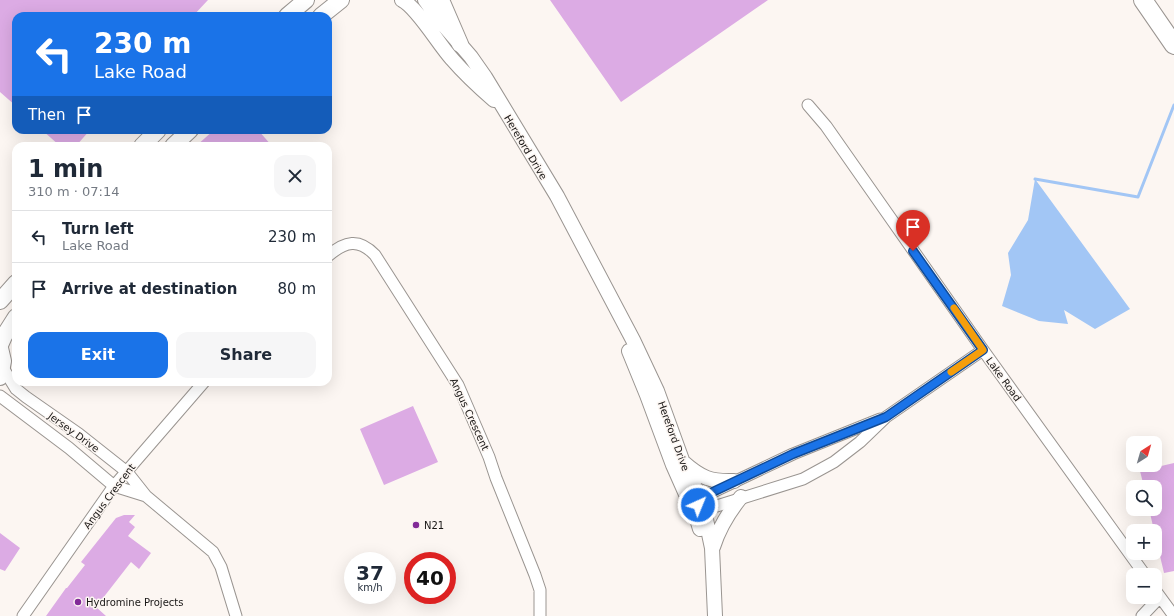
<!DOCTYPE html>
<meta charset="utf-8">
<style>
body{margin:0;font-family:"DejaVu Sans",sans-serif;background:#f6f6f7;color:#1f2937;height:100vh;display:flex;flex-direction:column;font-size:15px;white-space:nowrap}
*{box-sizing:border-box;margin:0}
p{font-size:13px;color:#747a83}
.icon{flex:none;width:22px;height:22px;fill:none;stroke:currentColor;stroke-width:2;stroke-linecap:round;stroke-linejoin:round}
.map{position:relative;flex:1;overflow:hidden}
.side{position:absolute;left:12px;top:142px;width:320px;height:244px;display:flex;flex-direction:column;background:#fff;border-radius:12px;box-shadow:0 4px 16px #0002}
.side>*{flex:none}
.banner{position:absolute;left:12px;top:12px;width:320px;height:122px;border-radius:12px;box-shadow:0 4px 16px #0002;background:#1a73e8;color:#fff;overflow:hidden}
.needle{width:26px;rotate:37deg}
.fabs{position:absolute;left:1126px;top:436px;display:grid;gap:8px}
.fabs a{display:grid;place-items:center;width:36px;height:36px;border-radius:8px;background:#fff;box-shadow:0 4px 16px #0002;font-size:20px}
.speed{position:absolute;left:344px;top:552px;display:flex;gap:8px;font-size:20px;font-weight:700;text-align:center}
.speed>*{display:grid;place-content:center;width:52px;height:52px;border-radius:50%;background:#fff;box-shadow:0 4px 16px #0002;line-height:1}
.speed small{font-size:10px;font-weight:400}
.speed .limit{border:6px solid #d22;background:#fff;color:#111}
.pin{position:absolute;display:grid;place-items:center;width:34px;height:34px;color:#fff;margin:-41px -17px;border-radius:50% 50% 50% 0;rotate:-45deg;box-shadow:0 0 4px #0007}
.pin .icon{rotate:45deg}
.me{position:absolute;width:44px;margin:-22px;rotate:44deg;stroke-linejoin:round;filter:drop-shadow(0 0 3px #0008)}
.turn{display:flex;align-items:center;gap:14px;height:84px;padding:0 16px;font-size:18px}
.turn .icon{width:52px;height:52px;stroke-width:2.5}
.turn b{display:block;font-size:28px;line-height:34px}
.then{display:flex;align-items:center;height:38px;padding:0 16px;background:#0003;gap:8px;font-size:15px}
.round{display:grid;place-items:center;flex:none;width:42px;height:42px;border-radius:12px;background:#f6f6f7}
.overview{display:flex;align-items:center;justify-content:space-between;height:68px;padding:0 16px}
h1{font-size:24px;font-weight:700;line-height:30px}
.button{display:flex;gap:8px;margin-top:auto;padding:8px 16px}
.button a{flex:1;height:46px;border-radius:12px;background:#1a73e8;color:#fff;font-size:16px;font-weight:700;line-height:46px;text-align:center}
.button a+a{background:#f6f6f7;color:#1f2937}
ul{padding:0;list-style:none}
li{display:flex;align-items:center;gap:12px;height:52px;padding:0 16px;border-top:1px solid #e0e1e3}
li div{flex:1}
li b{display:block;font-size:15px}
li em{font-style:normal}
.map>svg:first-child{display:block}
.water{fill:#a2c6f5}
.lines{fill:none;stroke-linecap:round;stroke-linejoin:round}
.stream{stroke:#a2c6f5;stroke-width:3}
.building{fill:#dcabe4}
.minor-casing{stroke:#9a9591;stroke-width:13}
.tertiary-casing{stroke:#9a9591;stroke-width:16}
.secondary-casing{stroke:#9a9591;stroke-width:18}
.primary-casing{stroke:#9a9591;stroke-width:20}
.minor{stroke:#fff;stroke-width:11}
.tertiary{stroke:#fff;stroke-width:14}
.secondary{stroke:#fff;stroke-width:16}
.primary{stroke:#fff;stroke-width:18}
.route-casing{stroke:#114b97;stroke-width:10}
.route{stroke:#1a73e8;stroke-width:7}
.slow{stroke:#f59e0b;stroke-width:7}
.poi-dot{fill:#822a98;stroke:#fcf6f2;stroke-width:1.5}
.labels{text-anchor:middle;stroke-width:3;stroke-linejoin:round;paint-order:stroke}
.street-label{font-size:10px;fill:#181615;stroke:#fcf6f2}
.poi-label{font-size:10px;fill:#181615;stroke:#fcf6f2;text-anchor:start}
</style>
<div class="map">
<svg width="1174" height="616" viewBox="0 0 1174 616">
<rect width="100%" height="100%" fill="#fcf6f2"/>
<path class="water" d="M 1035,179 L 1130,309 L 1095,329 L 1064,310 L 1068,324 L 1039,321 L 1002,306 L 1011,275 L 1008,253 L 1028,220 Z"/>
<g class="lines">
<path class="stream" d="M 1035,179 L 1138,197 L 1174,105"/>
</g>
<path class="building" d="M 0,0 L 208,0 L 193,16 L 16,16 L 16,106 L 0,92 Z
M 550,0 L 768,0 L 621,102 Z
M 42,130 L 90,130 L 76,146 L 60,146 Z
M 214,130 L 258,130 L 272,146 L 196,146 Z
M 413,406 L 438,462 L 384,485 L 360,429 Z
M 1174,463 L 1174,571 L 1164,573 L 1149,509 L 1155,509 L 1155,487 L 1144,487 L 1140,471 Z
M 124,515 L 135,515 L 129,522 L 135,527 L 128,536 L 151,553 L 139,569 L 131,562 L 96,607 L 106,616 L 46,616 L 66,588 L 67,588 L 85,565 L 81,562 L 116,518 Z
M 0,533 L 20,548 L 5,571 L 0,569 Z"/>
<g class="lines">
<g class="minor-casing">
<path id="minor" d="M 808,105 L 826,126 L 983,350 L 1145,575
M 328,256 C 345,241 359,238 375,255 L 458,385 L 489,457 L 496,478 L 535,575 L 540,590 L 540,616
M 3,368 L 16,389 L 26,397 L 79,434 L 127,472 L 146,496 L 213,552 L 221,567 L 236,616
M 0,396 L 69,448 L 114,486 L 146,496
M 700,498 L 793,454 L 880,419
M 704,510 L 803,479 L 834,462 L 860,442 L 886,417 L 983,350
M 1155,590 L 1174,616
M 23,616 L 114,486 L 204,382
M 1142,616 L 1160,597"/>
</g>
<g class="tertiary-casing">
<path id="tertiary" d="M 402,0 C 417,7 439,45 452,59 C 465,74 479,87 494,100
M 425,0 L 440,21 L 471,57 L 485,77 L 557,196 L 633,340 L 657,391 L 682,460 L 700,498 L 704,510 L 712,548 L 715,616
M 629,351 L 647,395 L 673,465 L 697,519 L 700,529
M 683,462 C 701,478 711,482 734,481
M 713,547 C 719,528 728,513 741,497"/>
</g>
<g class="secondary-casing">
<path id="secondary" d="M 441,0 L 460,44
M 287,16 L 306,0
M 321,16 L 341,0
M 142,146 L 158,130
M 173,146 L 190,130
M 0,301 L 16,283
M 0,345 L 4,336 L 16,317
M 0,348 L 3,361 L 0,377"/>
</g>
<g class="primary-casing">
<path id="primary" d="M 1143,0 L 1174,45"/>
</g>
<use href="#minor" class="minor"/>
<use href="#tertiary" class="tertiary"/>
<use href="#secondary" class="secondary"/>
<use href="#primary" class="primary"/>
</g>
<g class="lines">
<g class="route-casing">
<path id="route" d="M 698,505 L 700,498 L 793,454 L 886,417 L 983,350 L 913,251"/>
</g>
<use href="#route" class="route"/>
<path class="slow" d="M 951,372 L 983,350 L 954,308"/>
</g>
<g class="poi-dot">
<circle cx="416" cy="525" r="4"/>
<circle cx="78" cy="602" r="4"/>
</g>
<g class="labels">
<g class="street-label">
<text transform="translate(526 147) rotate(59)" y="4">Hereford Drive</text>
<text transform="translate(1004 379) rotate(54)" y="4">Lake Road</text>
<text transform="translate(470 414) rotate(65)" y="4">Angus Crescent</text>
<text transform="translate(74 432) rotate(36)" y="4">Jersey Drive</text>
<text transform="translate(674 436) rotate(70)" y="4">Hereford Drive</text>
<text transform="translate(109 496) rotate(-53)" y="4">Angus Crescent</text>
</g>
<g class="poi-label">
<text x="424" y="529">N21</text>
<text x="86" y="606">Hydromine Projects</text>
</g>
</g>
</svg>
<div class="fabs">
<a><svg class="needle" viewBox="-14 -14 28 28"><path d="M0-13l5 13h-10z" fill="#e53935"/><path d="M0 13l5-13h-10z" fill="#747a83"/></svg></a>
<a><svg class="icon" aria-label="search" viewBox="0 0 24 24"><circle cx="10" cy="10" r="6"/><path d="M15 15l6 6"/></svg></a>
<a>+</a>
<a>−</a>
</div>
<div class="speed"><div>37<small>km/h</small></div><div class="limit">40</div></div>
<div class="pin" style="left:913px;top:251px;background:#d93025"><svg class="icon" aria-label="arrive" viewBox="0 0 24 24"><path d="M6 21V4h12l-3 4 3 4H6"/></svg></div>
<svg class="me" style="left:698px;top:505px" viewBox="-20 -20 40 40"><circle r="17" fill="#1a73e8" stroke="#fff" stroke-width="3"/><path d="M0-11L8 9 0 5-8 9z" fill="#fff"/></svg>
<div class="banner">
<div class="turn"><svg class="icon" aria-label="left" viewBox="0 0 24 24"><path d="M17 20v-9H6M10 6l-5 5 5 5"/></svg><div><b>230 m</b>Lake Road</div></div>
<div class="then">Then<svg class="icon" aria-label="arrive" viewBox="0 0 24 24"><path d="M6 21V4h12l-3 4 3 4H6"/></svg></div>
</div>
<section class="side">
<div class="overview"><div><h1>1 min</h1><p>310 m · 07:14</p></div><a class="round"><svg class="icon" aria-label="close" viewBox="0 0 24 24"><path d="M6 6l12 12M18 6L6 18"/></svg></a></div>
<ul>
<li><svg class="icon" aria-label="left" viewBox="0 0 24 24"><path d="M17 20v-9H6M10 6l-5 5 5 5"/></svg><div><b>Turn left</b><p>Lake Road</p></div><em>230 m</em></li>
<li><svg class="icon" aria-label="arrive" viewBox="0 0 24 24"><path d="M6 21V4h12l-3 4 3 4H6"/></svg><div><b>Arrive at destination</b></div><em>80 m</em></li>
</ul>
<div class="button"><a>Exit</a><a>Share</a></div>
</section>
</div>
